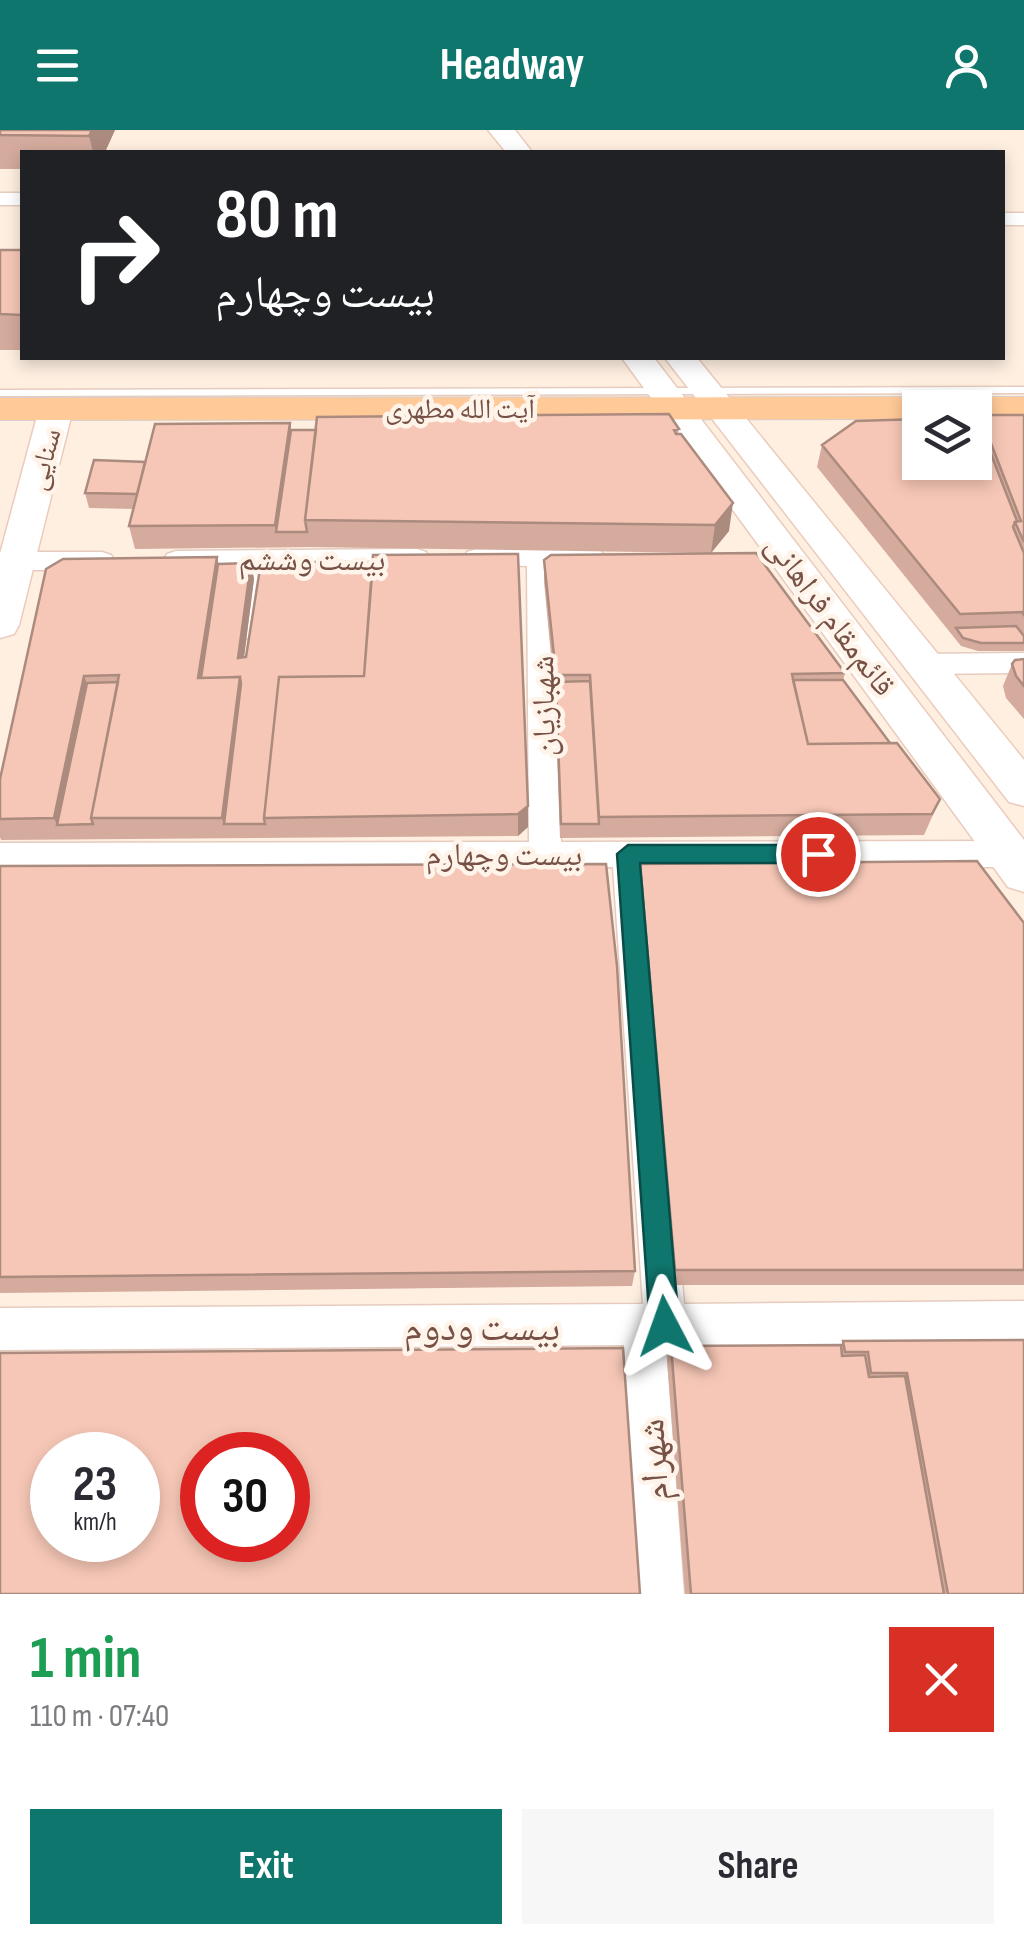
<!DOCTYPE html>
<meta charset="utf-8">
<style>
body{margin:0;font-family:"Sofia Sans Condensed","Noto Naskh Arabic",sans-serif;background:#f7f7f7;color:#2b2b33;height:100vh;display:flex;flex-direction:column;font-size:38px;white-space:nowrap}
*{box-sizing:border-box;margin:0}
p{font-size:32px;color:#7c7c81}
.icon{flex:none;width:55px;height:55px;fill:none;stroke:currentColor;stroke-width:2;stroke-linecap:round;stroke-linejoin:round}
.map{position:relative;height:1464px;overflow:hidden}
.details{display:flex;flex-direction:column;background:#fff;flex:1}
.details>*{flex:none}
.top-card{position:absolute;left:20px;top:20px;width:985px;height:210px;border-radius:0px;box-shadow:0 5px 15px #0003;background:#202124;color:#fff;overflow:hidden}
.fabs{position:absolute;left:902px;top:260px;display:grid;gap:20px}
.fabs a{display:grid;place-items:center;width:90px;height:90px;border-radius:0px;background:#fff;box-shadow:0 5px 15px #0003;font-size:50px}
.speed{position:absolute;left:30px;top:1302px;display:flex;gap:20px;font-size:50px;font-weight:700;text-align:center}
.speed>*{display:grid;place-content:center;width:130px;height:130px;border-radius:50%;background:#fff;box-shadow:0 5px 15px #0003;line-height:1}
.speed small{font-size:25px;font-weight:400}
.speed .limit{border:15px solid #d22;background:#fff;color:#111}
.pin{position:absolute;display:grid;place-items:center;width:85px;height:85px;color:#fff;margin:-42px;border:5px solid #fff;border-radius:50%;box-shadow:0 2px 10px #0007}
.me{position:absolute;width:110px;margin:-55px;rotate:356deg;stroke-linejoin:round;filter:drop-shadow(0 0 8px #0008)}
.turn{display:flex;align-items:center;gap:35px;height:210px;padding:0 30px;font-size:45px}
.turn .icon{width:130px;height:130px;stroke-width:2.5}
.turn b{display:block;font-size:70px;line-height:85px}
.round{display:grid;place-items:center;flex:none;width:105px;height:105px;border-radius:0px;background:#f7f7f7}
.overview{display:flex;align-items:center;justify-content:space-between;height:170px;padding:0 30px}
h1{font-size:60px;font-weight:700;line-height:75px;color:#1e9e55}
.cta{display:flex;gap:20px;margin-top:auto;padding:20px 30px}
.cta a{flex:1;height:115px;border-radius:0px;background:#0f766e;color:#fff;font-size:40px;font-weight:700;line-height:115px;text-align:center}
.cta a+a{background:#f7f7f7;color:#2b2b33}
header{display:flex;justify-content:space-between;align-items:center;height:130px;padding:0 30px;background:#0f766e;color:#fff;font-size:45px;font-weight:700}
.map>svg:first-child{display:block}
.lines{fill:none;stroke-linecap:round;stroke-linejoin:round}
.lane-casing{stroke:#e5ccbf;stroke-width:3}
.street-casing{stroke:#e5ccbf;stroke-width:3}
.secondary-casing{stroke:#ebcbbc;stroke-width:3}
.primary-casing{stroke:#d9cecb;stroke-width:2}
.lane{fill:#fff;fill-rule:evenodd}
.street{fill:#fff;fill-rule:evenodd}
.secondary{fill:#fff;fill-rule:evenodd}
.primary{fill:#ffca98;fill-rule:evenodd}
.wall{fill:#d4ab9d}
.shaded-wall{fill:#ac8b7f}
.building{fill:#f6c7b6;stroke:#ac8b7f;stroke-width:2.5;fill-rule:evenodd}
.route{fill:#0f766e;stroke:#0a4d48;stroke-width:2.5}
.labels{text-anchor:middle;stroke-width:9;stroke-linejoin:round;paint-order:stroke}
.far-street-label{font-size:28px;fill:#785146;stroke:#fff4ea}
.street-label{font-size:32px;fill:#785146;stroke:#fff4ea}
.near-street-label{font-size:38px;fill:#785146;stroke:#fff4ea}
</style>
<header><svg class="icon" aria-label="menu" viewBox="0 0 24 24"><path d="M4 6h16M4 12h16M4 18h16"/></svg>Headway<svg class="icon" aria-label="person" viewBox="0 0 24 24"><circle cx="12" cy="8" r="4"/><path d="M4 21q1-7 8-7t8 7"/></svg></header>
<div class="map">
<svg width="1024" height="1464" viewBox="0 0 1024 1464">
<rect width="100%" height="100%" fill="#feefe1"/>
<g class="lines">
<g class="lane-casing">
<path id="lane" d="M 1024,257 L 1024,263 L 0,266 L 0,260 Z
M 258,425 L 264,429 L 253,505 L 246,509 L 239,505 L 252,429 Z"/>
</g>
<g class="street-casing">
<path id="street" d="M 0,63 L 22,63 L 22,75 L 0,75 Z
M 1002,83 L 1024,83 L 1024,95 L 1002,95 Z
M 592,418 L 601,421 L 605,427 L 601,433 L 554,436 L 561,712 L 1009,711 L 1020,715 L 1024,722 L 1020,733 L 1009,737 L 645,737 L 684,1174 L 1024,1171 L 1024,1213 L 666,1216 L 684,1464 L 638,1464 L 624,1215 L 0,1220 L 0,1178 L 643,1174 L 613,737 L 0,739 L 0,713 L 529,712 L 527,436 L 467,434 L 463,428 L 467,422 L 476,419 Z
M 417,419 L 426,422 L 430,428 L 426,434 L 176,439 L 167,436 L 163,430 L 167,424 L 176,421 Z
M 0,422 L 102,422 L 111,425 L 115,431 L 111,437 L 102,440 L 0,440 Z
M 1024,523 L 1024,543 L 922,544 L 912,541 L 908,534 L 912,527 L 922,524 Z"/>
</g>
<g class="secondary-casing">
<path id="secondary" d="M 488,0 L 515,0 L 532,22 L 506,22 Z
M 622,228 L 654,228 L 1024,710 L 1024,762 L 1008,757 Z
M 665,228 L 697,228 L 1024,630 L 1024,676 L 1009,672 Z
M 56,269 L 68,272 L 73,279 L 19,495 L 14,504 L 0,508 L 0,424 L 39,279 L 44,272 Z"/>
</g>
<g class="primary-casing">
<path id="primary" d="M 920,267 L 933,270 L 938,278 L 920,278 L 920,289 L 0,290 L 0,268 Z
M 975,267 L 1024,267 L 1024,289 L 975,289 L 975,278 L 957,278 L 962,270 Z"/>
</g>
<use href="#lane" class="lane"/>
<use href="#street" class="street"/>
<use href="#secondary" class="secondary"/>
<use href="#primary" class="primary"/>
</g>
<path class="wall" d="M 0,0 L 115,0 L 105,22 L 22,22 L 22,39 L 0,39 Z
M 0,120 L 22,120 L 22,220 L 0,220 Z
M 980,285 L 1024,285 L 1024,521 L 978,521 L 961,516 L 817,337 L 822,315 L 979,291 Z
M 290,293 L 291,300 L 679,299 L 678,304 L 729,401 L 711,423 L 309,417 L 135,419 L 129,396 L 133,379 L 89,378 L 85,363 L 145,332 Z
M 217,427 L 218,434 L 251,433 L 254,449 L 244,527 L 528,676 L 528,697 L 518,706 L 1,710 L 0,707 L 0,649 L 46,439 Z
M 544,430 L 845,543 L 843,550 L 890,613 L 940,669 L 924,705 L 560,708 L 555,567 L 544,452 Z
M 1024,529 L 1024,589 L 1006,568 L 1003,556 L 1012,534 Z
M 640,734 L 1024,793 L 1024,1155 L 671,1155 L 637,754 Z
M 0,736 L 635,1141 L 632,1156 L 0,1163 Z
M 1024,1210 L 1024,1464 L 685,1464 L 667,1230 L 671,1216 L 841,1215 L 843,1211 Z"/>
<path class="shaded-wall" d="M 92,0 L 115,0 L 105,22 L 93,22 L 89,6 Z
M 290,293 L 293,315 L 276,402 L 275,395 Z
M 733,373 L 729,401 L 711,423 L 715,395 Z
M 217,427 L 222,449 L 206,555 L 198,548 Z
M 251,433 L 254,449 L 242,543 L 238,528 Z
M 84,546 L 92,568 L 57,695 L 54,688 Z
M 240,547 L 245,569 L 224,694 L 222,688 Z
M 528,676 L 528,697 L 518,706 L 518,684 Z"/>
<path class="building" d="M 0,0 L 92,0 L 89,6 L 0,5 Z
M 0,120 L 22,120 L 22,185 L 0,184 Z
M 669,284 L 679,299 L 674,300 L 676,304 L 681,304 L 733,373 L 715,395 L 305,390 L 317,287 Z
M 980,285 L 1024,285 L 1024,412 L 1015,392 L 1021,391 Z
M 975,288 L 977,288 L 1017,391 L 1015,392 L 1013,397 L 1024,423 L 1024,485 L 1022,482 L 960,484 L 822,315 L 856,291 L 920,289 L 920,332 L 975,332 Z
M 290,293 L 275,395 L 129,396 L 155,294 Z
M 291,300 L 316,300 L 305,390 L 307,402 L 276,402 Z
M 94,330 L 145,332 L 137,364 L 85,363 Z
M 756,423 L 845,543 L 792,544 L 808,614 L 897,613 L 940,669 L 932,684 L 599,687 L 590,545 L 556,545 L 544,430 L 551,425 Z
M 518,424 L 528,676 L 518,684 L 264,688 L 279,547 L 364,546 L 373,425 Z
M 217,427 L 198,548 L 240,547 L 222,688 L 91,688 L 119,545 L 84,546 L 54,688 L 0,689 L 0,649 L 46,439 L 63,429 Z
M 261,432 L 373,432 L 364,546 L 279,547 L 264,688 L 265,694 L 224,694 L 241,554 L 240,547 L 201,548 L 218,434 L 251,433 L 238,528 L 246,527 Z
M 1016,496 L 1024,506 L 1024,513 L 981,513 L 963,508 L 956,498 Z
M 1024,529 L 1024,556 L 1016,546 L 1012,534 L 1015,530 Z
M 793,550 L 843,550 L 890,613 L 808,614 Z
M 590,551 L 599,694 L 561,694 L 556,552 Z
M 118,552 L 91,688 L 93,694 L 57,695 L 87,553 Z
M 977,731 L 1024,793 L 1024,1140 L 675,1140 L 640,734 Z
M 606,734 L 617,836 L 635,1141 L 0,1147 L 0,736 Z
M 1024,1210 L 1024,1464 L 948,1464 L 907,1243 L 871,1243 L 868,1222 L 845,1222 L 843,1211 Z
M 841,1215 L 842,1226 L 865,1225 L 869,1247 L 905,1246 L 944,1464 L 691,1464 L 671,1216 Z
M 623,1218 L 640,1464 L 0,1464 L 0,1223 ZM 52,1325 L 138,1325 L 138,1410 L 52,1410 ZM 202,1325 L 288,1325 L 288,1410 L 202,1410 Z"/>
<path class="route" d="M 628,715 L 818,715 L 830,724 L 818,733 L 640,733 L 679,1196 L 675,1206 L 665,1211 L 655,1206 L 650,1196 L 617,724 Z"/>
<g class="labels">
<g class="far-street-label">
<text x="460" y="288">آیت الله مطهری</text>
<text transform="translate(43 329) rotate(-75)" y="10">سنایی</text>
</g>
<g class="street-label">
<text x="312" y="440">بیست وششم</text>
<text transform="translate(831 485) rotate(53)" y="11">قائم‌مقام فراهانی</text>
<text transform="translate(543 576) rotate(-91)" y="11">شهبازیان</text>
<text x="504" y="735">بیست وچهارم</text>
</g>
<g class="near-street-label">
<text x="482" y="1210">بیست ودوم</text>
<text transform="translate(653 1330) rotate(-94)" y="13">شهرام</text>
</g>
</g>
</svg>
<div class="fabs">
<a><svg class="icon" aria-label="layers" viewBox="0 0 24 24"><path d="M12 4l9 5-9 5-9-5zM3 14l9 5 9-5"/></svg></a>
</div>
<div class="speed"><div>23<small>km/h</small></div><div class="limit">30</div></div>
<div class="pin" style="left:818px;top:724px;background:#d93025"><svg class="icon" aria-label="arrive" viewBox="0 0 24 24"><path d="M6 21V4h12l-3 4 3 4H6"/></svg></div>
<svg class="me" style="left:665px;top:1196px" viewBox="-20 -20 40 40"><path d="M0-17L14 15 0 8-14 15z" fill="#0f766e" stroke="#fff" stroke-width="4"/></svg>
<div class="top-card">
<div class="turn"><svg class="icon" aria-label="right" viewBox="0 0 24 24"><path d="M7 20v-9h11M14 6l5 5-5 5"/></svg><div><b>80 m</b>بیست وچهارم</div></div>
</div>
</div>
<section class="details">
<div class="overview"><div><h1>1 min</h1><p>110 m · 07:40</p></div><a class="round" style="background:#d93025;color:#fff"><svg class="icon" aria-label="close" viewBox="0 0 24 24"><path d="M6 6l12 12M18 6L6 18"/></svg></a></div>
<div class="cta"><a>Exit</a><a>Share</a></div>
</section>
